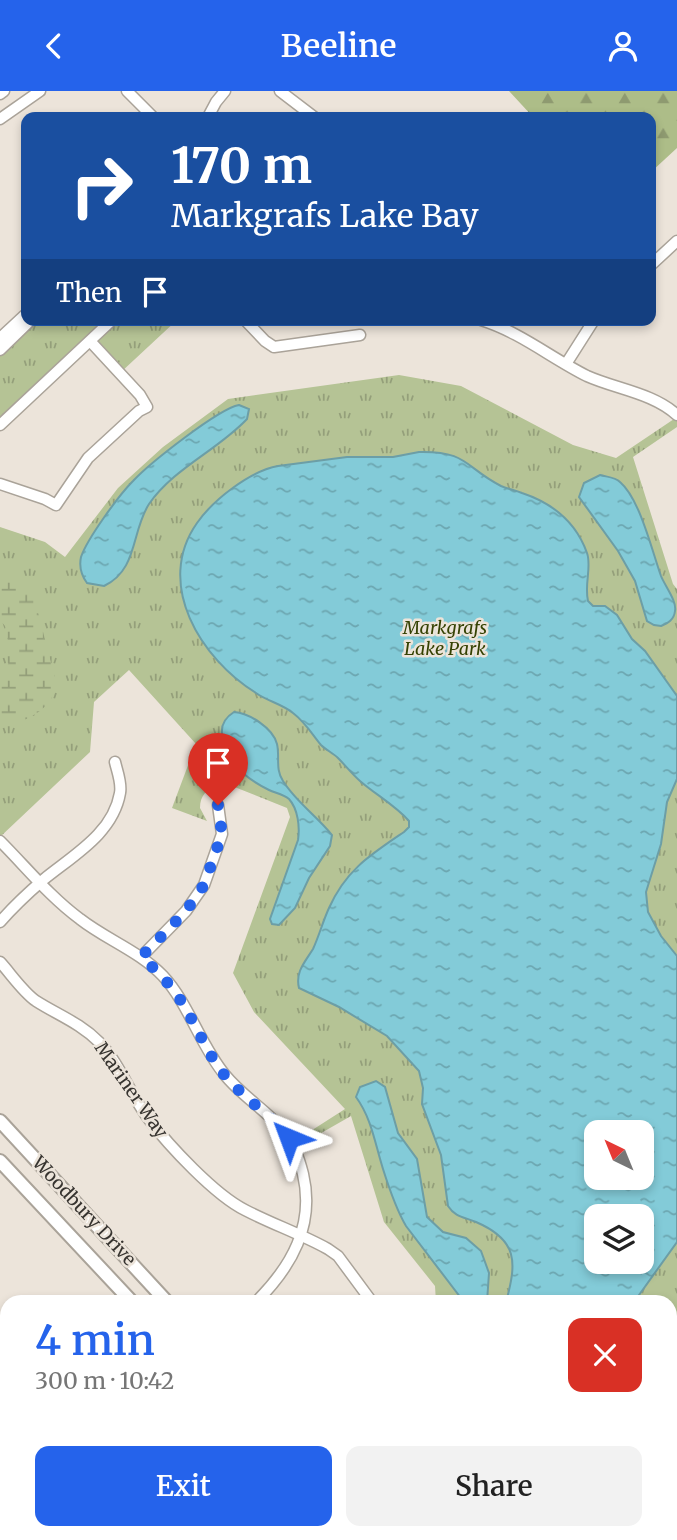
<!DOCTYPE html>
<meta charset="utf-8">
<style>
body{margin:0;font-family:Merriweather,serif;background:#f2f2f2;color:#222;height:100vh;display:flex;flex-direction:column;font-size:26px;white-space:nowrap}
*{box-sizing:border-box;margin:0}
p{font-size:23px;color:#767676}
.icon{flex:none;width:38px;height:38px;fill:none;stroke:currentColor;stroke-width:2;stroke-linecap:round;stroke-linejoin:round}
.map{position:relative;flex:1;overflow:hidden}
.details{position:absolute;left:0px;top:1204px;width:677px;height:245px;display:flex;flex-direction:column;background:#fff;border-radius:21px 21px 0 0;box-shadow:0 4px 10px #0003}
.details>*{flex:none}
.banner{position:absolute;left:21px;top:21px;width:635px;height:214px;border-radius:14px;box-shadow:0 4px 10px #0003;background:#1a4fa0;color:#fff;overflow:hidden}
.needle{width:46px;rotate:317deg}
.controls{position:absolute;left:584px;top:1029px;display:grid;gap:14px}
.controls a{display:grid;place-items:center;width:70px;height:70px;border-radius:14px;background:#fff;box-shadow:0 4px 10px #0003;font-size:35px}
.pin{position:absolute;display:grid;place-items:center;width:60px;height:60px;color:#fff;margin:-72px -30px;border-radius:50% 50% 50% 0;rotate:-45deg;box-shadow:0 0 7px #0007}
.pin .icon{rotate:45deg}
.me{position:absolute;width:77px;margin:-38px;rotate:316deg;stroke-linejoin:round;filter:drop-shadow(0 0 5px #0008)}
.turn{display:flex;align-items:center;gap:24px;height:147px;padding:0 35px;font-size:32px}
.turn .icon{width:91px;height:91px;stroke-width:2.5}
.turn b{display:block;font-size:49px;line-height:60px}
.then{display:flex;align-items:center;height:66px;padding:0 35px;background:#0003;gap:14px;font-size:26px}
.round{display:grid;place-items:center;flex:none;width:74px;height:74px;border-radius:14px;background:#f2f2f2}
.headline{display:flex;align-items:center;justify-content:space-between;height:119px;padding:0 35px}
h1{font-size:42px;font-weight:600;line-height:52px;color:#2563eb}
.primary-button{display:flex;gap:14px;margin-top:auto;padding:14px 35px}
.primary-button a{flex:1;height:80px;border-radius:14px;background:#2563eb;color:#fff;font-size:28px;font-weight:600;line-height:80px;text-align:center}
.primary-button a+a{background:#f2f2f2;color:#222}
header{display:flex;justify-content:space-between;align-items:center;height:91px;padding:0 35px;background:#2563eb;color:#fff;font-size:32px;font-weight:600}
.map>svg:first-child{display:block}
.grass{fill:url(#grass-tufts);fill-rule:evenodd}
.forest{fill:url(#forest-firs)}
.wetland{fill:url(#wetland-marsh)}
.water{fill:url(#water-ripples);stroke:#6c9ea6;stroke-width:2;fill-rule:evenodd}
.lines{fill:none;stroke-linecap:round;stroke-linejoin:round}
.minor-casing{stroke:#aaa399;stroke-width:13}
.major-casing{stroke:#aaa399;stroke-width:16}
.minor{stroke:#fff;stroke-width:10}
.major{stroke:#fff;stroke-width:12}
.route{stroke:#2563eb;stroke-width:12;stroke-dasharray:0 21.6}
.labels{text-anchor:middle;stroke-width:5;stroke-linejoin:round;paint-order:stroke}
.park-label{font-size:18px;font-style:italic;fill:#354203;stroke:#ece4da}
.street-label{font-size:18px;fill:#373430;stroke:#ece4da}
</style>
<header><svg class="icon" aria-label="back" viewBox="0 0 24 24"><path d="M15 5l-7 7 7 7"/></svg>Beeline<svg class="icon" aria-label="person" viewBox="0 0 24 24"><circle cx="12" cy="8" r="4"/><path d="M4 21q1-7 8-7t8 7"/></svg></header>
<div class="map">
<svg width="677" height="1449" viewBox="0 0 677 1449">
<defs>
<pattern id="grass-tufts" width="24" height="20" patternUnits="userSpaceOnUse" patternTransform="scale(1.75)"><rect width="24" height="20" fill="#b5c395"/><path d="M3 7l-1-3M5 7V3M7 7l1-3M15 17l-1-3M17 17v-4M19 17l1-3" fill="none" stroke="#949f7a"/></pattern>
<pattern id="forest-firs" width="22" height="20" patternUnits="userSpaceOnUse" patternTransform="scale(1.75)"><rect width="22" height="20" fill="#adbd88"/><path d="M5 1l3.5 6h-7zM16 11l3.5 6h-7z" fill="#8e9a70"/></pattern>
<pattern id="wetland-marsh" width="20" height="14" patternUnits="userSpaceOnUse" patternTransform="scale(1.75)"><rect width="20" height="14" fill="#b5c395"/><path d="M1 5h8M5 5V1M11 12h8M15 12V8" fill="none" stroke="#949f7a"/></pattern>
<pattern id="water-ripples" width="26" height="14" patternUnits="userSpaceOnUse" patternTransform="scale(1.75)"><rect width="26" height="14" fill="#83cbd8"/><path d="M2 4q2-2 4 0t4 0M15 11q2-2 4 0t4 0" fill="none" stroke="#6ca6b0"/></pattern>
</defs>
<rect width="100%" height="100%" fill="#ece4da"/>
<path class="grass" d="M 31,229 L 177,229 L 120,282 L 90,251 L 0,334 L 0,259 Z
M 399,284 L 461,295 L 573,354 L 616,367 L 677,326 L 677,336 L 633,366 L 673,493 L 677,498 L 677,1244 L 670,1253 L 670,1211 L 436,1211 L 435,1195 L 384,1131 L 351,1025 L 295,1057 L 292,1052 L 345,1018 L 254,921 L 233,882 L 290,726 L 287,717 L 232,695 L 229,700 C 213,693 200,700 200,717 L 207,730 L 172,717 L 196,653 L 129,579 L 94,611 L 90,661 L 0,746 L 0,436 L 45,451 L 65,466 L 118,397 L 163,356 L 228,308 ZM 597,1041 L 642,1041 L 642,1087 L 597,1087 ZM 597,1125 L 642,1125 L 642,1171 L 597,1171 Z
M 333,1442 L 656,1442 L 660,1449 L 338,1449 Z"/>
<path class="forest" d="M 509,0 L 677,0 L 677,57 L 651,81 L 651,26 L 533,26 Z"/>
<path class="wetland" d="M 0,485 L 20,490 L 34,506 L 56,591 C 55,619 24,631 0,637 L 0,585 L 7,576 L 11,565 L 5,535 L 0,529 Z"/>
<path class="water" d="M 239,314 L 249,318 L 247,328 C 218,359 174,377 149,413 C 131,441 138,479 104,495 L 87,492 C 82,485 79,475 81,466 C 87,448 119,404 133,390 C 150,372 218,318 239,314 Z
M 419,361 C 468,360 464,376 501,395 C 508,398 515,399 522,402 C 552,412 576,431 587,462 C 592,476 584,493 588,510 L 593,515 L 605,515 L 617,524 L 632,548 L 645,560 L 677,605 L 677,688 L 667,711 L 661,753 L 646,801 L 648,821 L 661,845 L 677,865 L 677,1151 L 634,1211 L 506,1211 C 517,1171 518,1149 476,1131 C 464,1126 455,1126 448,1115 L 441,1064 L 422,1013 L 423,997 L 419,980 L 387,945 L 339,916 L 299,897 C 295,881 305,871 313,858 C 319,845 323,830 329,817 C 346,779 370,764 404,741 L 409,736 L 409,730 C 395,714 376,704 360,690 C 352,683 345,674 338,667 C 333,662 326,659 321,654 C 312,643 305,631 293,622 C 282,613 267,610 256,602 C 201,568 154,493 197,432 C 213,409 250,380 278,375 L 347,366 L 393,366 ZM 597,1041 L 642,1041 L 642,1087 L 597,1087 ZM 642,1125 L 642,1171 L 597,1171 L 597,1125 Z
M 600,384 C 607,386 615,386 620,391 C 640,408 652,460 661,485 C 665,495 677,510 675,520 C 674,529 668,532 661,535 L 654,534 L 647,530 L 635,490 L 618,460 L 579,406 L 584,392 Z
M 234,621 C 249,622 273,637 277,653 C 280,666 275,678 283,690 C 296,711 317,725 332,744 L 330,755 L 309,787 L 295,817 L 279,834 L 272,833 L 270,828 L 298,749 C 300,736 298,718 289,708 C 283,703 275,702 269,699 C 247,688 223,670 222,643 C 221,634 226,626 234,621 Z
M 376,990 L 385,996 L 398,1042 L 417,1068 L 427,1126 L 443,1141 L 466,1147 L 481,1160 L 489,1182 L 487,1211 L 464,1211 L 406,1135 C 396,1118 389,1097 383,1078 C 375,1053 372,1028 356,1006 L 360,996 Z
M 404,1442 L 597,1442 L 602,1449 L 403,1449 Z"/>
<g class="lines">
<g class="minor-casing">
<path id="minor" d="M 127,0 L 153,26
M 280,0 L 314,26
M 0,3 L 4,0
M 208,26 L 216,11 L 225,0
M 0,28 L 40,0
M 651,174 L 677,150
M 245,229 L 265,250 L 274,256 L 360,244
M 481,229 C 520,241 551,267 587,285 C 616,298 653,302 677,324
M 0,247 L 26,223
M 0,259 L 31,229
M 566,273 L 594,229
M 0,334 L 112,229
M 0,393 L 45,408 L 56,414 L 88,367 L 139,320 L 147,316 L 140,304 L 90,250
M 0,750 C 26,776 50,806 80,828 C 107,849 139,860 163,885 C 189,913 200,954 225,984 C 242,1005 266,1019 283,1039 C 294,1052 299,1067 303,1083 C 315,1134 292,1175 256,1211
M 0,831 C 13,816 28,802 43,789 C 72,765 113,743 120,702 C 122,692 117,680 115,671
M 141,866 L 186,820 L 204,794 L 222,743 L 218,714
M 0,871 C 11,883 23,901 36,910 C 58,924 80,932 99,951 C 120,973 130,1003 148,1027 C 169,1055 215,1104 245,1119 C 272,1133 301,1143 328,1158 L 338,1165 L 372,1211
M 0,1382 L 7,1389
M 0,1399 L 7,1406
M 0,1430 L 7,1423
M 44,1442 L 50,1449
M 7,1449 L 15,1442
M 238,1449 L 247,1442"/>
</g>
<g class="major-casing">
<path id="major" d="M 0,1030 L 167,1211
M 0,1070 L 132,1211
M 310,1442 L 314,1449
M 333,1442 L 338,1449"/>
</g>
<use href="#minor" class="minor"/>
<use href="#major" class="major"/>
</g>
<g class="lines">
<path class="route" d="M 218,714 L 222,743 L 204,794 L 186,820 L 141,866 C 157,879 170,893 181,910 C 197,935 207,963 226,986 C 245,1008 271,1024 289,1047"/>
</g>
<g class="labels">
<g class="park-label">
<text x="445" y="543">Markgrafs<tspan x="445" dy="21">Lake Park</tspan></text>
</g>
<g class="street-label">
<text transform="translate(131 999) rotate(55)" y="6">Mariner Way</text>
<text transform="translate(84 1120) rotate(47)" y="6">Woodbury Drive</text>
</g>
</g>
</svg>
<div class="controls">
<a><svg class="needle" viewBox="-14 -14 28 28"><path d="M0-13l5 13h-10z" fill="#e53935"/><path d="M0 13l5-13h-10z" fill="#767676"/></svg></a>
<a><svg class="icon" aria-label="layers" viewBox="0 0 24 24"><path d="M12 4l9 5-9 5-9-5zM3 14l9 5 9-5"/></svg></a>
</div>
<div class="pin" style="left:218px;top:714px;background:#d93025"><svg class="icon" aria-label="arrive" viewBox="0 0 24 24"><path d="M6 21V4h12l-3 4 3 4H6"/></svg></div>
<svg class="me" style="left:289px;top:1047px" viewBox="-20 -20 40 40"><path d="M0-17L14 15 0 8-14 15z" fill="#2563eb" stroke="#fff" stroke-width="4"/></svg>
<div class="banner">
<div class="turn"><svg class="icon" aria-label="right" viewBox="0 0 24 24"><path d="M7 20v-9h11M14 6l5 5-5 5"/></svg><div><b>170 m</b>Markgrafs Lake Bay</div></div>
<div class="then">Then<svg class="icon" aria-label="arrive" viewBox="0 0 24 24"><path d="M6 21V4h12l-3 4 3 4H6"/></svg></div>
</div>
<section class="details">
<div class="headline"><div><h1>4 min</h1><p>300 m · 10:42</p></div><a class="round" style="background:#d93025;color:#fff"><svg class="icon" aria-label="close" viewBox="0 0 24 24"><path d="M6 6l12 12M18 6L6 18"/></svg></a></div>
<div class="primary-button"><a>Exit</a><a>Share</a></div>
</section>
</div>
